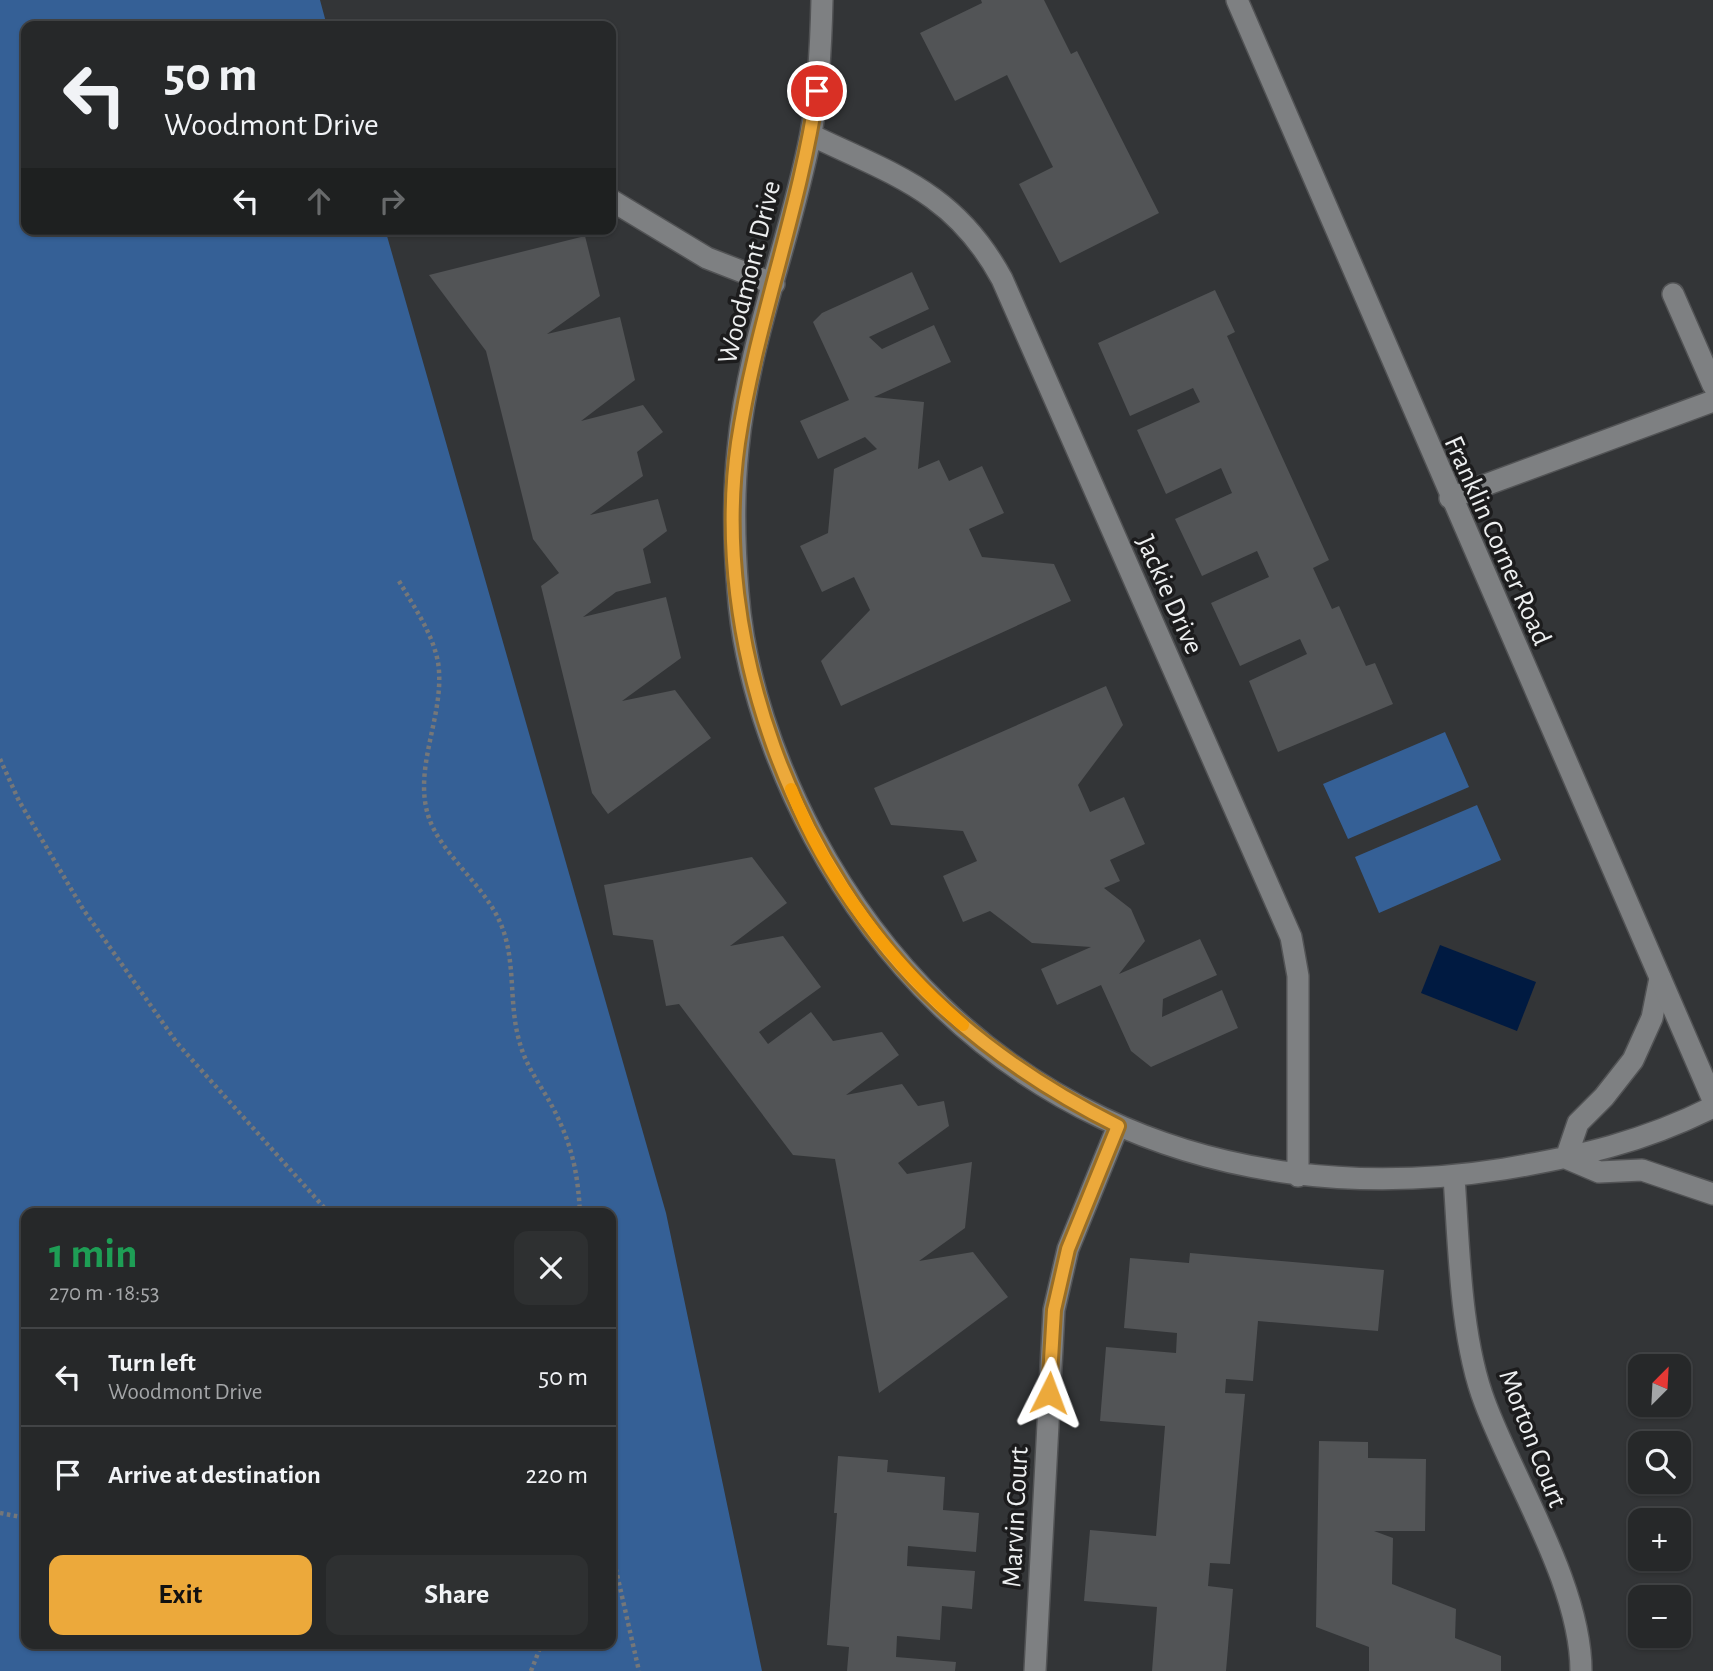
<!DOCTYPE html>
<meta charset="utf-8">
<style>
body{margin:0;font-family:"Alegreya Sans",sans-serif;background:#2e3031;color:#f1f3f6;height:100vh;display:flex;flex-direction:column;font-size:26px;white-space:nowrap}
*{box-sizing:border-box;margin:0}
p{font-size:23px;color:#a4a6a8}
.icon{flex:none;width:38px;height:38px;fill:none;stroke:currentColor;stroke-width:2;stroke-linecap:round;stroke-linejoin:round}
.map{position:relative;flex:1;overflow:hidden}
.details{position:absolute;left:21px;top:1208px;width:595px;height:441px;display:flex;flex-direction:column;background:#262829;border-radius:14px;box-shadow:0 2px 5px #0004,0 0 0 2px #424446}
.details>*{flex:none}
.guide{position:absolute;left:21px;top:21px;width:595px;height:214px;border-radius:14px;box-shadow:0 2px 5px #0004,0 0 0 2px #424446;background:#262829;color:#f1f3f6;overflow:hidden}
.needle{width:46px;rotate:24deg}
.fabs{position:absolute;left:1628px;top:1354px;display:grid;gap:14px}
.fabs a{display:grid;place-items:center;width:63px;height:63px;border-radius:14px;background:#262829;box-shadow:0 2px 5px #0004,0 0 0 2px #424446;font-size:35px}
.pin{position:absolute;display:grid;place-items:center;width:60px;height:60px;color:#fff;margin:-30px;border:4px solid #fff;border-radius:50%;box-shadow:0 2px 7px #0007}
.me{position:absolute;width:77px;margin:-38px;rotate:3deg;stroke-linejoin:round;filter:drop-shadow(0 0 5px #0008)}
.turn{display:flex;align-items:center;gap:24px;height:147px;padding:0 28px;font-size:32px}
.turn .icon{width:91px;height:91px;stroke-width:2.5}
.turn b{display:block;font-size:49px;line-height:60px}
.lanes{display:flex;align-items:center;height:66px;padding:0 28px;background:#0003;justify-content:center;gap:35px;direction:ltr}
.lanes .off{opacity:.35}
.round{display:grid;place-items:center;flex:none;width:74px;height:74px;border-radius:14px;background:#2e3031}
.headline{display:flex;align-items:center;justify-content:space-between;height:119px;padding:0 28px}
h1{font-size:42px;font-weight:700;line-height:52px;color:#1e9e55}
.cta{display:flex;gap:14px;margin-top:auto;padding:14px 28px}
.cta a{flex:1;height:80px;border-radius:14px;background:#eca93b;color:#111;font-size:28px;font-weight:700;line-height:80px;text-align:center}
.cta a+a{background:#2e3031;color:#f1f3f6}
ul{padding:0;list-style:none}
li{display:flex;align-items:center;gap:21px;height:98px;padding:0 28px;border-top:2px solid #424446}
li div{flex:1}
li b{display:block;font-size:26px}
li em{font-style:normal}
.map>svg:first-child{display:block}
.green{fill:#356096;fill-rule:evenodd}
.water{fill:#001a41}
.building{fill:#525456}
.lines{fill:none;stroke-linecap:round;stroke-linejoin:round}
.lane-casing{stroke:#525355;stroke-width:24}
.street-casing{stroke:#525355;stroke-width:24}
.secondary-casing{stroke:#525355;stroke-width:24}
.path{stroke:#757779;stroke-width:4.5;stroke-dasharray:3.5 3.5;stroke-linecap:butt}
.lane{stroke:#7e8082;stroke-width:21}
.street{stroke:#7e8082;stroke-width:21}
.secondary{stroke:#7e8082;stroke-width:21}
.route-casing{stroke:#996e26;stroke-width:18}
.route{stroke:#eca93b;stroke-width:12}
.slow{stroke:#f59e0b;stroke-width:12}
.labels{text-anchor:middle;stroke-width:7;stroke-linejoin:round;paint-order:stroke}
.street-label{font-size:28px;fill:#edeff0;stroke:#1c1c1d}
</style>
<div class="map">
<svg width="1713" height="1671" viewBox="0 0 1713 1671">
<rect width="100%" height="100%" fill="#333537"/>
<path class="green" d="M 0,0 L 320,0 L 327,26 L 26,26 L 26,229 L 385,229 L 666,1213 L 762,1671 L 0,1671 ZM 26,1213 L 611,1213 L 611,1643 L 26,1643 Z
M 1445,732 L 1469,787 L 1348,839 L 1323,784 Z
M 1477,805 L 1501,860 L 1379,913 L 1355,857 Z"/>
<path class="water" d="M 1440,945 L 1536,982 L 1517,1031 L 1421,993 Z"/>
<path class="building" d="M 981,0 L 1044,0 L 1071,54 L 1077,51 L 1159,213 L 1060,263 L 1019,184 L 1053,167 L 1007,75 L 955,101 L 920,33 L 982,3 Z
M 585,236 L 600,296 L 547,334 L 620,317 L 635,380 L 581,421 L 643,405 L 663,432 L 637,452 L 643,476 L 590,515 L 658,499 L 667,531 L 643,549 L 651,583 L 616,592 L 583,617 L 666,597 L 681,658 L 622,701 L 675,690 L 711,738 L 608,814 L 592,793 L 541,586 L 559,573 L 533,539 L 486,351 L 429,275 Z
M 912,272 L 929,309 L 869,337 L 882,349 L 934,325 L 951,362 L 874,397 L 924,402 L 918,469 L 939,460 L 949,481 L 982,466 L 1004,513 L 969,529 L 982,557 L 1054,564 L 1071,601 L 841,706 L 821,661 L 870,610 L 854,577 L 822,592 L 800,546 L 828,533 L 834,469 L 877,449 L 865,437 L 818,459 L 800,421 L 849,400 L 813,322 L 822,313 Z
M 1215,290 L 1235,332 L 1227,336 L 1329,560 L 1313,568 L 1332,609 L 1339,606 L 1366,666 L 1375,663 L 1393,704 L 1278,752 L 1249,681 L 1307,654 L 1300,639 L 1240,666 L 1211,603 L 1269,577 L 1257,551 L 1202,576 L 1175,519 L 1232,493 L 1221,468 L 1166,494 L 1137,430 L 1200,402 L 1193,388 L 1130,416 L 1098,343 Z
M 1106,686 L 1123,725 L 1078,785 L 1090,812 L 1124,797 L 1145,844 L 1110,860 L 1120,881 L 1104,888 L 1131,909 L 1145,941 L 1119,974 L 1200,939 L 1217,975 L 1163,999 L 1162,1017 L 1222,990 L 1238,1028 L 1151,1067 L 1131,1051 L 1101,985 L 1057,1005 L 1041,969 L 1091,947 L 1032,943 L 990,911 L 963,922 L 943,876 L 977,861 L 963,831 L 891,825 L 874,788 Z
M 752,857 L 787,903 L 730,946 L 783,936 L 821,987 L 759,1032 L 768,1044 L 811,1012 L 833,1041 L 882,1032 L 899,1055 L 846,1095 L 902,1084 L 918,1106 L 944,1101 L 949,1126 L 898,1163 L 907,1174 L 972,1162 L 965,1228 L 919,1261 L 973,1252 L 1008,1297 L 879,1393 L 835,1159 L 793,1155 L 679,1004 L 666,1006 L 653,940 L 613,935 L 604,885 Z
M 1190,1253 L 1384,1270 L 1378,1331 L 1258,1321 L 1253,1381 L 1226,1379 L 1225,1393 L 1245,1394 L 1230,1564 L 1210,1563 L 1208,1586 L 1233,1589 L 1226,1671 L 1152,1671 L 1157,1607 L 1084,1601 L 1090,1530 L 1156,1536 L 1165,1426 L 1100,1421 L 1106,1347 L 1176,1353 L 1177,1333 L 1124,1328 L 1130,1258 L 1189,1263 Z
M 1319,1441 L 1368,1442 L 1368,1458 L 1426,1459 L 1425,1531 L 1374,1531 L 1393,1538 L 1392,1584 L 1456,1609 L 1455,1638 L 1501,1656 L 1501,1671 L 1369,1671 L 1369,1647 L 1316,1627 Z
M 838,1456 L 888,1460 L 887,1472 L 945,1477 L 943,1510 L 979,1513 L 976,1552 L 908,1546 L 907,1566 L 975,1571 L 972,1609 L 942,1606 L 940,1640 L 897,1636 L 896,1657 L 956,1662 L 955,1671 L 847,1671 L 849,1647 L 827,1645 L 837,1513 L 834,1513 Z"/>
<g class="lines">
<g class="lane-casing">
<path id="lane" d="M 1673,294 L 1713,385
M 1450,498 L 1713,401"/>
</g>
<g class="street-casing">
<path id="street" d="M 822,0 C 821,45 819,89 811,133 C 791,239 748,341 738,449 C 733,497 734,544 738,592 C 744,676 775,763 814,837 C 954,1098 1214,1215 1504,1169 C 1581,1156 1643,1142 1713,1107
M 811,135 C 894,175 955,192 1002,279 L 1291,937 L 1298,976 L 1298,1176
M 611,200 L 707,258 L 774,284
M 1660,978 L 1652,1018 L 1633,1060 L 1604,1097 L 1578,1123 L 1566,1158 L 1599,1172 L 1642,1170 L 1713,1194
M 1454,1177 C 1459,1246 1460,1338 1485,1403 C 1515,1483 1581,1586 1581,1671
M 1035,1671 L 1054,1310 L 1068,1249 L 1118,1126"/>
</g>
<g class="secondary-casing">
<path id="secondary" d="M 1237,0 L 1713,1100"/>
</g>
<path class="path" d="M 399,581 C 414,607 432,632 438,662 C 446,713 413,765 428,815 C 439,852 482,883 499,920 C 517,958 508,1001 519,1040 C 526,1069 545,1090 557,1116 C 573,1149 578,1176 580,1213
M 0,759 L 19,801 L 83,909 L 177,1043 L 329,1213
M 0,1513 L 26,1518
M 611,1548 L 639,1671
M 531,1671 L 542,1643"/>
<use href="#lane" class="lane"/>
<use href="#street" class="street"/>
<use href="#secondary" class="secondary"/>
</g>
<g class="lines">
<g class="route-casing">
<path id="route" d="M 817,91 C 800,210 756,323 738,443 C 710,639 794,870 940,1005 C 994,1055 1052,1093 1118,1126 L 1068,1249 L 1054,1310 L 1049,1393"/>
</g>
<use href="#route" class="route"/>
<path class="slow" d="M 791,789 C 826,879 891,963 963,1025"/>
</g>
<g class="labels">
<g class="street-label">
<text transform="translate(748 272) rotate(-76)" y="10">Woodmont Drive</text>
<text transform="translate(1499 540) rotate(66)" y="10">Franklin Corner Road</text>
<text transform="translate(1171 594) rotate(66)" y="10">Jackie Drive</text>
<text transform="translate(1534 1438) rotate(69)" y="10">Morton Court</text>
<text transform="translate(1014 1517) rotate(-87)" y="10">Marvin Court</text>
</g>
</g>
</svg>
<div class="fabs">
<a><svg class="needle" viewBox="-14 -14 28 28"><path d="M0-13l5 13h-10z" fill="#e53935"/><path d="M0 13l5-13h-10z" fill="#a4a6a8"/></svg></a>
<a><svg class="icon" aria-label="search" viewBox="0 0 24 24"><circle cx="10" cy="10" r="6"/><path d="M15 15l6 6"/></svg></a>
<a>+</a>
<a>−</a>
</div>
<div class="pin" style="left:817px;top:91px;background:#d93025"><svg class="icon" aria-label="arrive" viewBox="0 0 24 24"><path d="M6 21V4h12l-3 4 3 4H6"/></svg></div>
<svg class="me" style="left:1049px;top:1393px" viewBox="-20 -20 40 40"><path d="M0-17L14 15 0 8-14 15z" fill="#eca93b" stroke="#fff" stroke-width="4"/></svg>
<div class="guide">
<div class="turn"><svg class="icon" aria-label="left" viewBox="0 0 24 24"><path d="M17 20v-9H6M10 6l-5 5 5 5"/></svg><div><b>50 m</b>Woodmont Drive</div></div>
<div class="lanes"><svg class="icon" aria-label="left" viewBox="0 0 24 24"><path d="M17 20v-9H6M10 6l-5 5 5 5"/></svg><svg class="icon off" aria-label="ahead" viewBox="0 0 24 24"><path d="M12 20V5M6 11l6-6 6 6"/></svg><svg class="icon off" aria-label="right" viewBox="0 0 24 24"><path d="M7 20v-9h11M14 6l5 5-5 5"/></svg></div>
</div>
<section class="details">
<div class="headline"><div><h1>1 min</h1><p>270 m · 18:53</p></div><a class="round"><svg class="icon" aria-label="close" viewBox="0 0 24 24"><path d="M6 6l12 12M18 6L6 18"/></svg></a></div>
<ul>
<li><svg class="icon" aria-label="left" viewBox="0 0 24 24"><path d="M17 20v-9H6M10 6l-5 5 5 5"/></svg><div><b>Turn left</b><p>Woodmont Drive</p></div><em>50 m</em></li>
<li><svg class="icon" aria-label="arrive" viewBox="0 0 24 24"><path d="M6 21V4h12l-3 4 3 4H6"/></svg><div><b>Arrive at destination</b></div><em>220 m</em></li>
</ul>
<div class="cta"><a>Exit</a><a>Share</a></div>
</section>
</div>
